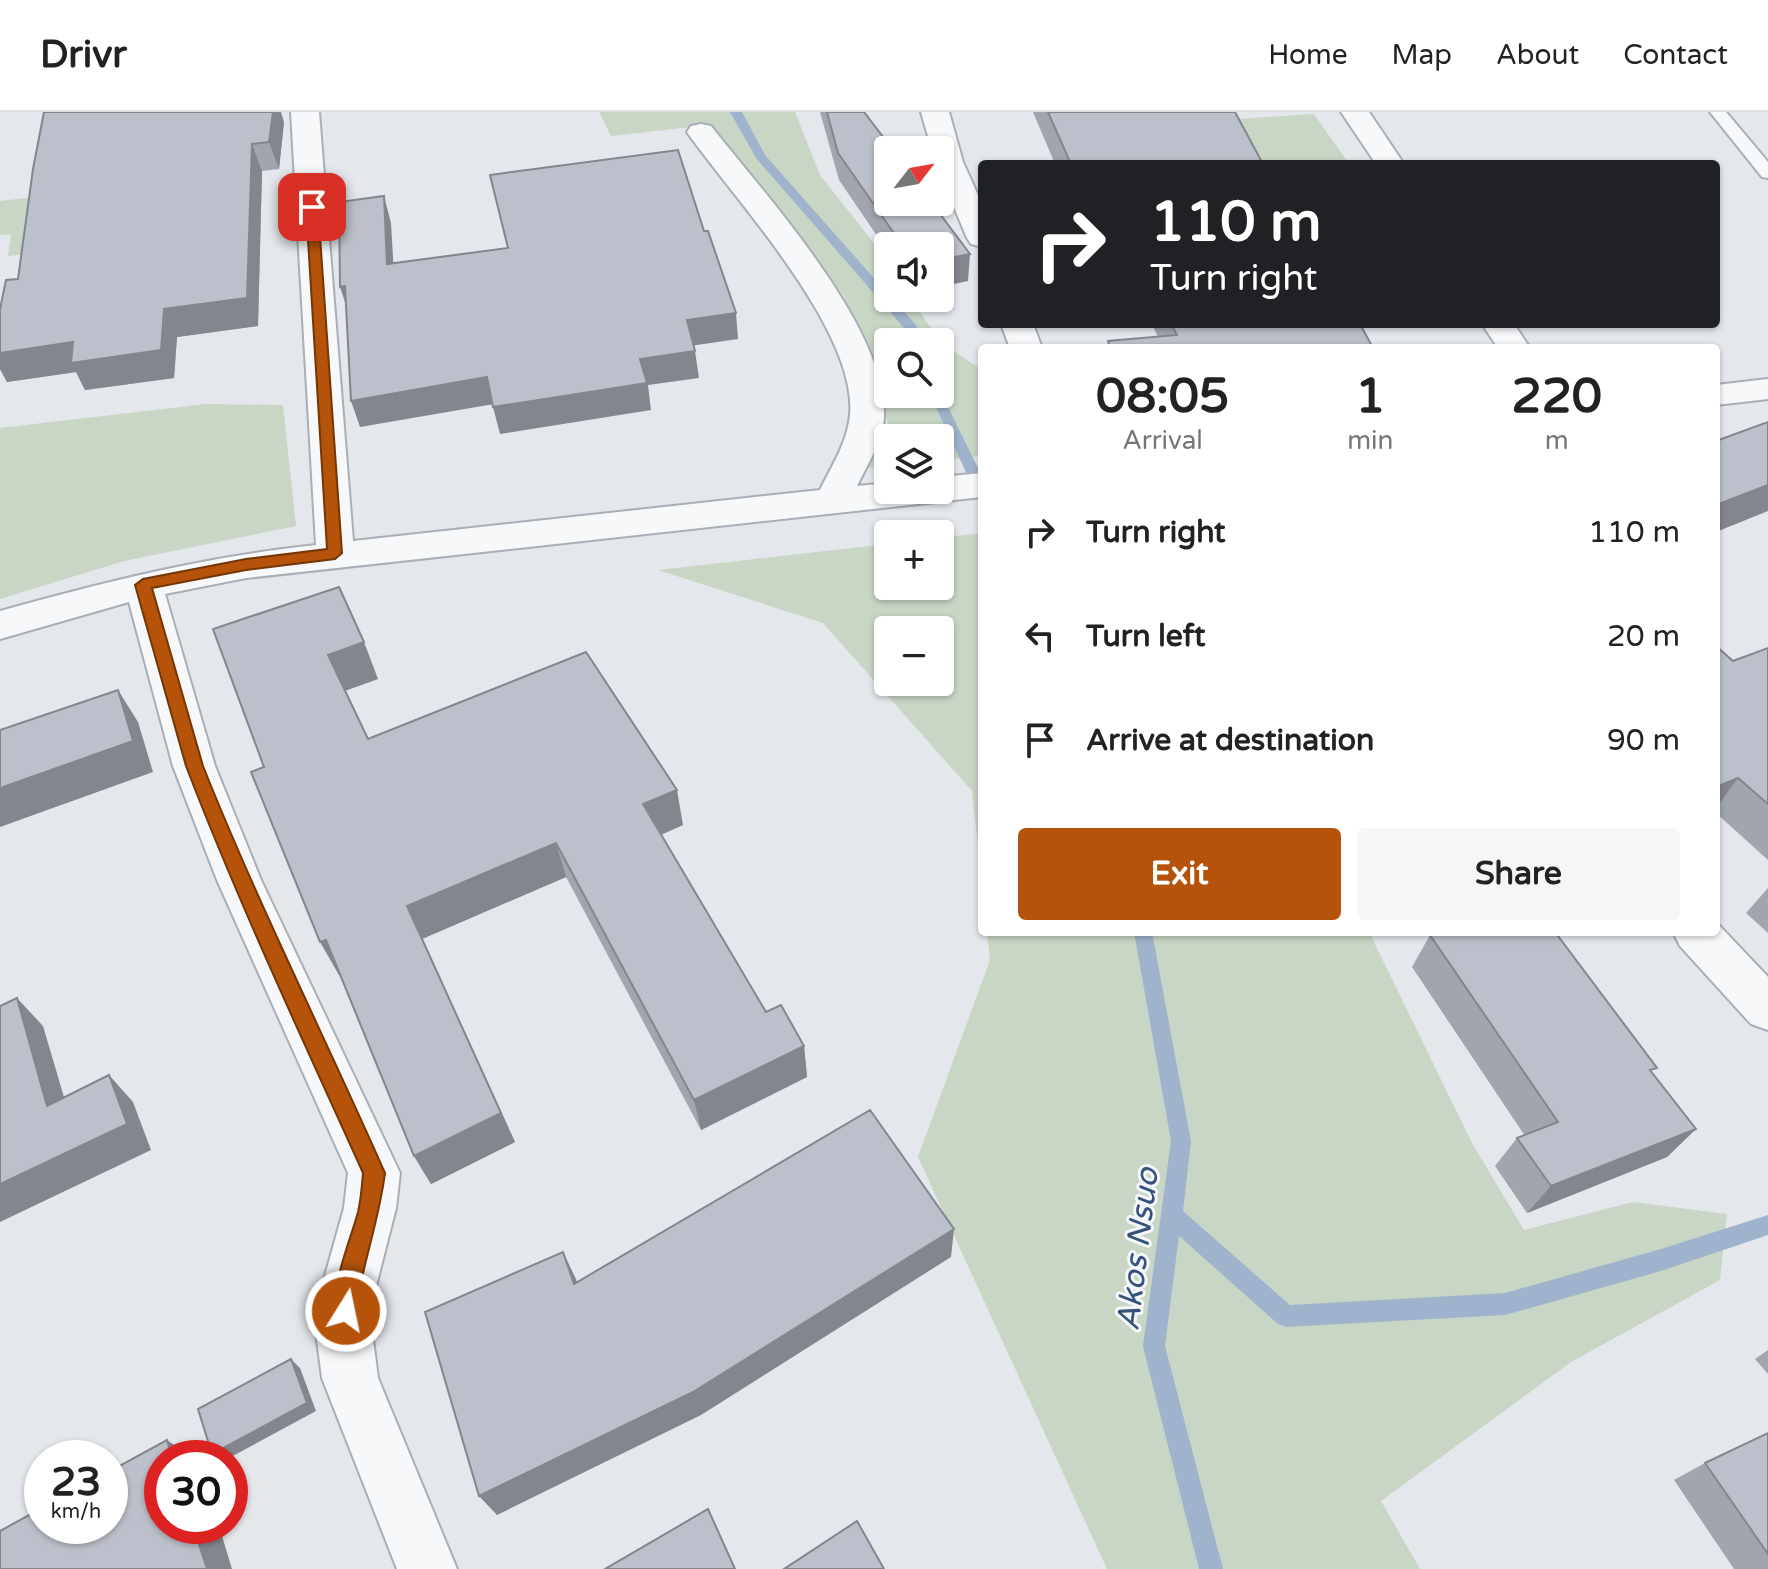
<!DOCTYPE html>
<meta charset="utf-8">
<style>
body{margin:0;font-family:"Varela Round",sans-serif;background:#f6f6f6;color:#222;height:100vh;display:flex;flex-direction:column;font-size:30px;white-space:nowrap}
*{box-sizing:border-box;margin:0}
p{font-size:26px;color:#767676}
.icon{flex:none;width:44px;height:44px;fill:none;stroke:currentColor;stroke-width:2;stroke-linecap:round;stroke-linejoin:round}
.map{position:relative;flex:1;overflow:hidden}
.panel{position:absolute;left:978px;top:232px;width:742px;height:592px;display:flex;flex-direction:column;background:#fff;border-radius:8px;box-shadow:0 2px 6px #0004}
.panel>*{flex:none}
.hud{position:absolute;left:978px;top:48px;width:742px;height:168px;border-radius:8px;box-shadow:0 2px 6px #0004;background:#202124;color:#fff;overflow:hidden}
.needle{width:52px;rotate:59deg}
.controls{position:absolute;left:874px;top:24px;display:grid;gap:16px}
.controls a{display:grid;place-items:center;width:80px;height:80px;border-radius:8px;background:#fff;box-shadow:0 2px 6px #0004;font-size:40px}
.speed{position:absolute;left:24px;top:1328px;display:flex;gap:16px;font-size:40px;font-weight:700;text-align:center}
.speed>*{display:grid;place-content:center;width:104px;height:104px;border-radius:50%;background:#fff;box-shadow:0 2px 6px #0004;line-height:1}
.speed small{font-size:20px;font-weight:400}
.speed .limit{border:12px solid #d22;background:#fff;color:#111}
.pin{position:absolute;display:grid;place-items:center;width:68px;height:68px;color:#fff;margin:-34px;border-radius:16px;box-shadow:0 4px 12px #0006}
.me{position:absolute;width:88px;margin:-44px;rotate:10deg;stroke-linejoin:round;filter:drop-shadow(0 0 6px #0008)}
.turn{display:flex;align-items:center;gap:28px;height:168px;padding:0 40px;font-size:36px}
.turn .icon{width:104px;height:104px;stroke-width:2.5}
.turn b{display:block;font-size:56px;line-height:68px}
.eta{display:flex;justify-content:space-evenly;align-items:center;height:136px;text-align:center}
.eta b{font-size:48px;font-weight:700;line-height:56px}
.cta{display:flex;gap:16px;margin-top:auto;padding:16px 40px}
.cta a{flex:1;height:92px;border-radius:8px;background:#b45309;color:#fff;font-size:32px;font-weight:700;line-height:92px;text-align:center}
.cta a+a{background:#f6f6f6;color:#222}
ul{padding:0;list-style:none}
li{display:flex;align-items:center;gap:24px;height:104px;padding:0 40px}
li div{flex:1}
li b{display:block;font-size:30px}
li em{font-style:normal}
header{display:flex;align-items:center;gap:48px;box-sizing:border-box;height:112px;padding:0 40px;background:#fff;border-bottom:2px solid #e0e0e0}
header strong{font-size:38px}
nav{display:flex;gap:44px;margin-inline-start:auto;font-size:28px}
.map>svg:first-child{display:block}
.green{fill:#c9d6c5;fill-rule:evenodd}
.lines{fill:none;stroke-linecap:round;stroke-linejoin:round}
.stream{fill:#9fb4cc;fill-rule:evenodd}
.lane-casing{stroke:#a9aeb7;stroke-width:4}
.street-casing{stroke:#a9aeb7;stroke-width:4}
.lane{fill:#f7f8fa;fill-rule:evenodd}
.street{fill:#f7f8fa;fill-rule:evenodd}
.wall{fill:#a1a5ae}
.shaded-wall{fill:#83868d}
.building{fill:#bbc0ca;stroke:#83868d;stroke-width:2}
.route{fill:#b45309;stroke:#753606;stroke-width:2}
.labels{text-anchor:middle;stroke-width:6;stroke-linejoin:round;paint-order:stroke}
.near-water-label{font-size:32px;font-style:italic;fill:#34527a;stroke:#f4f6f9}
</style>
<header>
<strong>Drivr</strong>
<nav><a>Home</a><a>Map</a><a>About</a><a>Contact</a></nav>
</header>
<div class="map">
<svg width="1768" height="1457" viewBox="0 0 1768 1457">
<rect width="100%" height="100%" fill="#e4e7ec"/>
<path class="green" d="M 599,0 L 795,0 L 820,63 L 888,149 L 888,186 L 911,186 L 940,230 L 888,230 L 888,282 L 940,282 L 940,230 L 982,258 L 982,344 L 940,348 L 940,326 L 888,326 L 888,354 L 867,356 L 888,312 L 872,255 L 844,184 L 776,104 L 732,41 L 708,13 L 611,24 Z
M 1314,2 L 1349,52 L 1246,52 L 1222,8 Z
M 92,79 L 83,136 L 8,144 L 11,122 L 0,123 L 0,89 Z
M 206,292 L 283,293 L 296,414 L 124,449 L 0,487 L 0,316 Z
M 982,421 L 982,770 L 972,679 L 823,511 L 658,458 L 888,432 L 888,474 L 940,474 L 940,426 ZM 888,518 L 940,518 L 940,570 L 888,570 Z
M 987,820 L 1369,820 L 1472,1031 L 1524,1118 L 1633,1090 L 1727,1102 L 1720,1168 L 1571,1250 L 1381,1389 L 1420,1457 L 1107,1457 L 918,1045 L 990,848 Z"/>
<g class="lines">
<path class="stream" d="M 730,0 L 742,0 L 765,43 L 888,182 L 888,186 L 892,186 L 916,213 L 923,230 L 909,230 L 905,217 L 756,46 Z
M 940,279 L 982,364 L 982,385 L 975,380 L 930,282 L 940,282 Z
M 1134,820 L 1152,820 L 1191,1029 L 1183,1099 L 1290,1193 L 1505,1181 L 1661,1137 L 1768,1103 L 1768,1123 L 1661,1159 L 1505,1203 L 1286,1215 L 1278,1212 L 1179,1124 L 1165,1234 L 1223,1457 L 1199,1457 L 1143,1234 L 1171,1029 Z"/>
<g class="lane-casing">
<path id="lane" d="M 1710,0 L 1726,0 L 1768,50 L 1768,66 L 1762,65 Z"/>
</g>
<g class="street-casing">
<path id="street" d="M 291,0 L 319,0 L 353,429 L 820,378 C 830,357 845,334 849,310 C 865,226 734,87 687,20 L 691,14 L 701,12 L 711,14 C 765,83 888,216 884,305 C 883,329 867,353 857,374 L 888,371 L 888,378 L 940,378 L 940,365 L 982,361 L 982,385 L 246,466 L 165,482 L 215,654 L 261,768 L 400,1061 L 396,1096 L 375,1178 L 372,1220 L 378,1266 L 457,1457 L 397,1457 L 322,1266 L 316,1220 L 321,1178 L 344,1096 L 348,1061 L 217,768 L 173,654 L 129,490 L 0,527 L 0,499 C 108,469 204,445 316,433 Z
M 921,0 L 949,0 L 963,50 L 982,92 L 982,135 L 971,132 L 967,126 L 940,62 L 940,38 L 932,38 Z
M 1341,0 L 1369,0 L 1404,52 L 1376,52 Z
M 1001,212 L 1033,212 L 1042,236 L 1010,236 Z
M 1482,212 L 1514,212 L 1530,236 L 1498,236 Z
M 1768,267 L 1768,287 L 1716,293 L 1716,273 Z
M 1716,810 L 1768,865 L 1768,918 L 1751,912 L 1680,834 L 1673,820 L 1716,820 Z"/>
</g>
<use href="#lane" class="lane"/>
<use href="#street" class="street"/>
</g>
<path class="wall" d="M 820,0 L 864,0 L 968,169 L 940,134 L 888,134 L 888,140 L 839,68 Z
M 1033,0 L 1235,0 L 1263,52 L 1055,52 Z
M 284,10 L 279,57 L 262,59 L 258,214 L 177,225 L 174,266 L 85,278 L 76,260 L 7,270 L 0,257 L 0,197 L 18,167 Z
M 1152,212 L 1360,212 L 1373,236 L 1107,236 L 1108,229 L 1158,225 Z
M 213,517 L 378,567 L 345,579 L 368,627 L 683,713 L 661,723 L 766,900 L 804,934 L 807,965 L 701,1018 L 566,765 L 422,827 L 515,1030 L 431,1072 L 414,1044 L 340,863 L 339,863 Z
M 1716,534 L 1733,549 L 1768,536 L 1768,748 L 1716,701 Z
M 1768,776 L 1768,821 L 1746,801 Z
M 1430,823 L 1652,961 L 1696,1017 L 1667,1045 L 1527,1101 L 1495,1054 L 1517,1026 L 1525,1024 L 1412,855 Z
M 1768,1238 L 1768,1262 L 1755,1247 Z
M 1768,1321 L 1768,1457 L 1734,1457 L 1674,1368 L 1705,1351 Z"/>
<path class="shaded-wall" d="M 273,0 L 281,0 L 284,10 L 279,57 L 269,30 Z
M 252,32 L 262,59 L 258,214 L 177,225 L 174,266 L 85,278 L 76,260 L 7,270 L 0,257 L 0,241 L 164,197 Z
M 384,84 L 391,111 L 395,179 L 387,152 Z
M 970,142 L 968,169 L 940,175 L 940,148 Z
M 345,174 L 349,202 L 340,175 Z
M 736,201 L 738,227 L 690,234 L 687,208 Z
M 695,239 L 699,266 L 648,273 L 651,298 L 500,322 L 493,295 L 640,247 Z
M 487,265 L 494,292 L 360,315 L 351,289 Z
M 1768,373 L 1768,399 L 1716,420 L 1716,393 Z
M 364,530 L 378,567 L 344,579 L 328,543 Z
M 118,578 L 138,610 L 153,660 L 0,715 L 0,676 Z
M 1738,666 L 1716,696 L 1716,675 Z
M 677,678 L 683,713 L 651,727 L 643,692 Z
M 556,731 L 566,765 L 422,827 L 515,1030 L 431,1072 L 414,1044 L 407,794 Z
M 326,828 L 344,861 L 339,863 L 320,830 Z
M 17,886 L 43,914 L 74,1019 L 47,994 Z
M 804,934 L 807,965 L 701,1018 L 694,988 Z
M 109,963 L 133,990 L 151,1038 L 0,1110 L 0,1072 Z
M 1696,1017 L 1667,1045 L 1527,1101 L 1551,1074 Z
M 954,1117 L 951,1145 L 701,1303 L 497,1403 L 479,1384 Z
M 563,1140 L 576,1167 L 587,1198 L 574,1172 Z
M 291,1247 L 300,1256 L 316,1299 L 229,1346 L 217,1346 L 212,1342 Z
M 167,1328 L 193,1346 L 172,1346 Z
M 193,1414 L 219,1414 L 232,1457 L 207,1457 Z"/>
<path class="building" d="M 44,0 L 273,0 L 269,30 L 252,32 L 247,186 L 164,197 L 161,238 L 71,251 L 73,230 L 0,241 L 0,197 L 6,168 L 18,167 L 33,57 Z
M 827,0 L 864,0 L 893,38 L 888,38 L 888,90 L 931,90 L 970,142 L 940,148 L 940,134 L 903,134 L 838,41 Z
M 1048,0 L 1235,0 L 1263,52 L 1091,52 L 1089,49 L 1070,50 Z
M 678,38 L 704,119 L 708,119 L 736,201 L 687,208 L 695,239 L 640,247 L 647,271 L 493,295 L 487,265 L 351,289 L 345,174 L 340,175 L 339,90 L 384,84 L 387,152 L 508,136 L 490,63 Z
M 1171,212 L 1360,212 L 1373,236 L 1110,236 L 1108,229 L 1177,223 Z
M 1768,310 L 1768,373 L 1716,393 L 1716,329 Z
M 339,475 L 364,530 L 328,543 L 368,627 L 586,540 L 677,678 L 643,692 L 766,900 L 781,893 L 804,934 L 694,988 L 556,731 L 407,794 L 501,1001 L 414,1044 L 326,828 L 320,830 L 251,660 L 264,655 L 213,517 Z
M 1716,534 L 1733,549 L 1768,536 L 1768,692 L 1738,666 L 1716,675 Z
M 118,578 L 133,629 L 0,676 L 0,618 Z
M 1440,820 L 1555,820 L 1657,956 L 1650,958 L 1696,1017 L 1551,1074 L 1517,1026 L 1558,1010 L 1430,823 Z
M 17,886 L 47,994 L 109,963 L 127,1012 L 0,1072 L 0,894 Z
M 870,998 L 954,1117 L 693,1280 L 479,1384 L 425,1200 L 563,1140 L 574,1172 Z
M 291,1247 L 307,1291 L 212,1342 L 198,1297 Z
M 1768,1321 L 1768,1442 L 1705,1351 Z
M 167,1328 L 172,1346 L 162,1346 L 162,1414 L 193,1414 L 207,1457 L 0,1457 L 0,1419 L 42,1396 L 42,1414 L 110,1414 L 110,1359 Z
M 708,1397 L 735,1457 L 605,1457 Z
M 857,1409 L 884,1457 L 784,1457 Z"/>
<path class="route" d="M 312,91 L 318,95 L 342,441 L 335,447 L 246,458 L 152,476 L 203,654 C 258,792 325,925 385,1061 C 380,1101 368,1136 360,1175 C 357,1186 358,1196 354,1207 L 346,1210 L 338,1207 C 327,1181 351,1127 358,1100 C 361,1087 362,1074 363,1061 C 302,926 239,792 186,654 L 135,473 L 143,467 L 246,447 L 327,437 L 306,95 Z"/>
<g class="labels">
<g class="near-water-label">
<text transform="translate(1137 1137) rotate(-83)" y="11">Akos Nsuo</text>
</g>
</g>
</svg>
<div class="controls">
<a><svg class="needle" viewBox="-14 -14 28 28"><path d="M0-13l5 13h-10z" fill="#e53935"/><path d="M0 13l5-13h-10z" fill="#767676"/></svg></a>
<a><svg class="icon" aria-label="sound" viewBox="0 0 24 24"><path d="M4 9h4l5-4v14l-5-4H4zM17 9q2 3 0 6"/></svg></a>
<a><svg class="icon" aria-label="search" viewBox="0 0 24 24"><circle cx="10" cy="10" r="6"/><path d="M15 15l6 6"/></svg></a>
<a><svg class="icon" aria-label="layers" viewBox="0 0 24 24"><path d="M12 4l9 5-9 5-9-5zM3 14l9 5 9-5"/></svg></a>
<a>+</a>
<a>−</a>
</div>
<div class="speed"><div>23<small>km/h</small></div><div class="limit">30</div></div>
<div class="pin" style="left:312px;top:95px;background:#d93025"><svg class="icon" aria-label="arrive" viewBox="0 0 24 24"><path d="M6 21V4h12l-3 4 3 4H6"/></svg></div>
<svg class="me" style="left:346px;top:1199px" viewBox="-20 -20 40 40"><circle r="17" fill="#b45309" stroke="#fff" stroke-width="3"/><path d="M0-11L8 9 0 5-8 9z" fill="#fff"/></svg>
<div class="hud">
<div class="turn"><svg class="icon" aria-label="right" viewBox="0 0 24 24"><path d="M7 20v-9h11M14 6l5 5-5 5"/></svg><div><b>110 m</b>Turn right</div></div>
</div>
<section class="panel">
<div class="eta">
<div><b>08:05</b><p>Arrival</p></div>
<div><b>1</b><p>min</p></div>
<div><b>220</b><p>m</p></div>
</div>
<ul>
<li><svg class="icon" aria-label="right" viewBox="0 0 24 24"><path d="M7 20v-9h11M14 6l5 5-5 5"/></svg><div><b>Turn right</b></div><em>110 m</em></li>
<li><svg class="icon" aria-label="left" viewBox="0 0 24 24"><path d="M17 20v-9H6M10 6l-5 5 5 5"/></svg><div><b>Turn left</b></div><em>20 m</em></li>
<li><svg class="icon" aria-label="arrive" viewBox="0 0 24 24"><path d="M6 21V4h12l-3 4 3 4H6"/></svg><div><b>Arrive at destination</b></div><em>90 m</em></li>
</ul>
<div class="cta"><a>Exit</a><a>Share</a></div>
</section>
</div>
